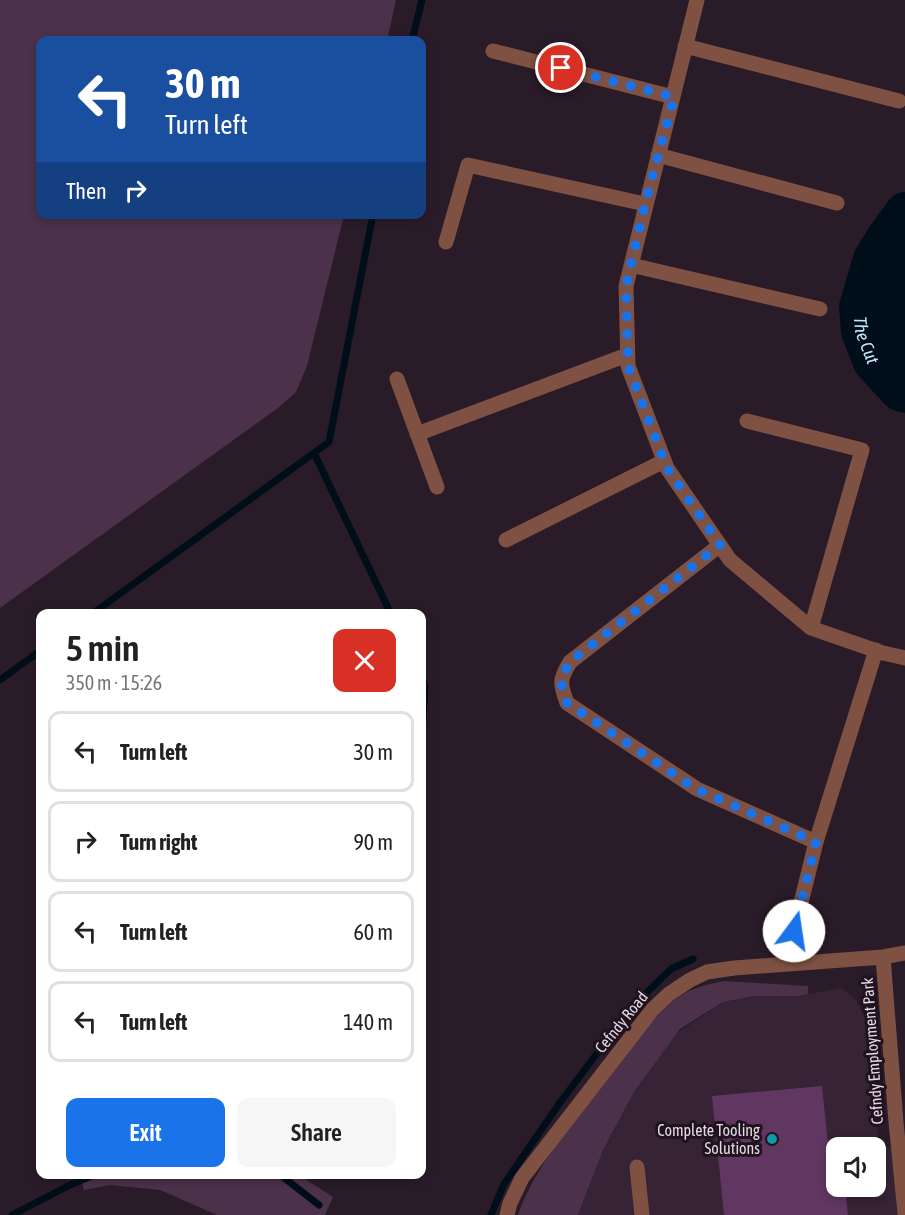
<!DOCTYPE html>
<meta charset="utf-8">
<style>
body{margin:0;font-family:"Asap Condensed",sans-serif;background:#f6f6f6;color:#222;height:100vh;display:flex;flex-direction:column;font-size:22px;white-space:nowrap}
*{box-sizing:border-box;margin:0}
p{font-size:20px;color:#767676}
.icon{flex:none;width:33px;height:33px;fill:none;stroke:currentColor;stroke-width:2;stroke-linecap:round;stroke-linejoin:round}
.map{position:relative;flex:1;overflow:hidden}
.drawer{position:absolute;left:36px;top:609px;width:390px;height:570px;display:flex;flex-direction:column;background:#fff;border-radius:12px;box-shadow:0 3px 9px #0003}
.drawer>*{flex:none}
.banner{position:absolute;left:36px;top:36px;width:390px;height:183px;border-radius:12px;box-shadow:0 3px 9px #0003;background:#1a4fa0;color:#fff;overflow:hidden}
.controls{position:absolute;left:826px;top:1137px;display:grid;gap:12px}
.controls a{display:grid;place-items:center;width:60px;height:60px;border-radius:12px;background:#fff;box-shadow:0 3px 9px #0003;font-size:30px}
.pin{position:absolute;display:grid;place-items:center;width:51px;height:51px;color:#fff;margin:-26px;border:3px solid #fff;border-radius:50%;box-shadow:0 2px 6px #0007}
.me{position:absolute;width:66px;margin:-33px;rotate:14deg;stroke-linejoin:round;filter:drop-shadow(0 0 4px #0008)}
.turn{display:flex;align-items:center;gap:21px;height:126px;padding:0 30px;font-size:27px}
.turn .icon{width:78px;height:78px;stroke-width:2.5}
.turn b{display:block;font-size:42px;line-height:51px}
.then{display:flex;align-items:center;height:57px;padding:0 30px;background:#0003;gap:12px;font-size:22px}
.round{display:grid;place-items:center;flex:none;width:63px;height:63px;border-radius:12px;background:#f6f6f6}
.head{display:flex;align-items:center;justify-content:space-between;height:102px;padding:0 30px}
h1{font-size:36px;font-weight:600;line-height:45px}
.primary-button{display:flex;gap:12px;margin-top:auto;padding:12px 30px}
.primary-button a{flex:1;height:69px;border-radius:12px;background:#1a73e8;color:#fff;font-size:24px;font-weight:600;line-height:69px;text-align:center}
.primary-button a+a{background:#f6f6f6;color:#222}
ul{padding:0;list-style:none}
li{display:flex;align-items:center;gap:18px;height:81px;margin:0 12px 9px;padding:0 18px;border:3px solid #e0e0e0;border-radius:12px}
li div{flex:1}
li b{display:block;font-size:22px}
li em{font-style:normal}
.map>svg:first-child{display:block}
.built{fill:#362335;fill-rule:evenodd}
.green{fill:#4b314a}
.water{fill:#000e19}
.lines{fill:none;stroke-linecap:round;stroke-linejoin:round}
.stream{stroke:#000e19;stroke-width:7}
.river{stroke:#000e19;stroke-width:40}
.building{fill:#603760}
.minor{stroke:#7e5143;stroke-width:15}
.route{stroke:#1a73e8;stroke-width:10;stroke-dasharray:0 18}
.culture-dot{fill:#0f9aa8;stroke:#20121f;stroke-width:2}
.labels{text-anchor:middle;stroke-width:6;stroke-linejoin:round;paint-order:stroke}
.street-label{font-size:16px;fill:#e4dae3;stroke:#20121f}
.poi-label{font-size:16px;fill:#e4dae3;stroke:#20121f;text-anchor:end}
.water-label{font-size:18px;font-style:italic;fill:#c4e5fa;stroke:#20121f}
</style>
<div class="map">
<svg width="905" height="1215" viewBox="0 0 905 1215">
<rect width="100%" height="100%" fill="#2a1b29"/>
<path class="built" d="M 842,988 L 856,1000 L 865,1018 L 879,1148 L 905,1146 L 905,1215 L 578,1215 L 603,1150 L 634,1092 L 676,1034 L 723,1002 L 754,996 L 798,996 ZM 837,1148 L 876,1148 L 876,1186 L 837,1186 Z"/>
<path class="green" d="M 0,0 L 396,0 L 387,40 L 40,40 L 40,214 L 344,215 L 307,366 L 296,392 L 278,408 L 0,608 Z
M 723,981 L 808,986 L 808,994 L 798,996 L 754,996 L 723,1002 L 680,1029 L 634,1092 L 603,1150 L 578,1215 L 518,1215 C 534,1169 567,1131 596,1092 C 621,1059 644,1025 676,999 C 690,988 706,985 723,981 Z
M 80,1175 L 299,1175 L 333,1197 L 325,1215 L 217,1215 L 160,1190 L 110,1185 L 84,1190 Z"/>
<path class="water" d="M 905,212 L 905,393 L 900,391 L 873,362 L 861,332 L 859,307 L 873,259 L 886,238 Z"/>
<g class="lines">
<path class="stream" d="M 412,40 L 422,0
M 314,453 L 391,614
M 92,614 L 329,442 L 373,214
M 422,678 L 425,686 L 422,738
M 0,680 L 40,651
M 279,1174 L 319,1205
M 12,1215 L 70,1185 L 96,1174
M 491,1215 L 504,1184 L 559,1104 L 613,1032 L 645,994 L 671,969 L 693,959"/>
<path class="river" id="s1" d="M 905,212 L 886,238 L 873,259 L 859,307 L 861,332 L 873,362 L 900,391 L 905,393"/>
</g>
<path class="building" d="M 822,1086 L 832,1182 L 837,1181 L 837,1186 L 845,1186 L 848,1215 L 724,1215 L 712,1096 Z"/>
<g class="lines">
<path class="minor" d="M 697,0 L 626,286 L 628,366 L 667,468 L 730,560 L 811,628 L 883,653 L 905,658
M 685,46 L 899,101
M 493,51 L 673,97
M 658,155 L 837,203
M 446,242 L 468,165 L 645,204
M 631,265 L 820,309
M 397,379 L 437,487
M 747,421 L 862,450 L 811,628
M 417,434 L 627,355
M 506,540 L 664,461
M 720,545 L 570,662 C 559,680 560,684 567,703 L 697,789 L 816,842
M 794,931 L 816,842 L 876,650
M 883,957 L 896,1122 L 905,1213
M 637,1167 L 642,1215
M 507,1215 L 510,1203 L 522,1178 L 652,1010 L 669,994 L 690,980 L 707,972 L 734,968 L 883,957 L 905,953"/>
</g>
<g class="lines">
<path class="route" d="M 561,68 L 674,97 L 645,204 L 626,286 L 628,366 L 667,468 L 720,545 L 570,662 C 559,680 560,684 567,703 L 696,789 L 816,842 L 794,931"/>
</g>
<circle class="culture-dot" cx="772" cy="1139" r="6"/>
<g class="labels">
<g class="street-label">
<text transform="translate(621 1022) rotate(-51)" y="6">Cefndy Road</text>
<text transform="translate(872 1051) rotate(-94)" y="6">Cefndy Employment Park</text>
</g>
<g class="poi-label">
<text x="760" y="1136">Complete Tooling<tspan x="760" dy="18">Solutions</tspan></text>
</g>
<g class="water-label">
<text dy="6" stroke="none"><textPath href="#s1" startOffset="141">The Cut</textPath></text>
</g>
</g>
</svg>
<div class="controls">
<a><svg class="icon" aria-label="sound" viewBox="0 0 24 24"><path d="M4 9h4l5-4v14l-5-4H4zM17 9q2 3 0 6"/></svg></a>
</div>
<div class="pin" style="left:561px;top:68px;background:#d93025"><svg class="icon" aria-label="arrive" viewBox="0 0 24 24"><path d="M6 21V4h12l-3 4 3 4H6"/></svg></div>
<svg class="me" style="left:794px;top:931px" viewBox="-20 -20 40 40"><circle r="19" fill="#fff"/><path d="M0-13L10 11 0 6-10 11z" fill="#1a73e8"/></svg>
<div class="banner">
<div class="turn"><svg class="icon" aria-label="left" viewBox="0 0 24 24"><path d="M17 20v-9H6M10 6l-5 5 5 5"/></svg><div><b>30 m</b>Turn left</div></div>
<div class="then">Then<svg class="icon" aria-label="right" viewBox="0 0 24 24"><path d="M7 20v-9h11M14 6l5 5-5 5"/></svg></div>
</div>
<section class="drawer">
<div class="head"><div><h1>5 min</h1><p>350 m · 15:26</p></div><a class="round" style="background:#d93025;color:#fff"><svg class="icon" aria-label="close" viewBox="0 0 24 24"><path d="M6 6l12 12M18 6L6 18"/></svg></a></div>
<ul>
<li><svg class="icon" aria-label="left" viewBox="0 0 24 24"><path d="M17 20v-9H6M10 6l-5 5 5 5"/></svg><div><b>Turn left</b></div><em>30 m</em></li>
<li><svg class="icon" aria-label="right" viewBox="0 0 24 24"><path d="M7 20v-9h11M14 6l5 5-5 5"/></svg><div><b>Turn right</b></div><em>90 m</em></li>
<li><svg class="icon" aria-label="left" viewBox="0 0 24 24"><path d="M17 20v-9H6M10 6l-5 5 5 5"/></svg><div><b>Turn left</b></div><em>60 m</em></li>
<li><svg class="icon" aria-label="left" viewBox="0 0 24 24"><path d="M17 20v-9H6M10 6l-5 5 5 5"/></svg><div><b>Turn left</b></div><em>140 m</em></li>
</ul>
<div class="primary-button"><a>Exit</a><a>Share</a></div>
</section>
</div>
